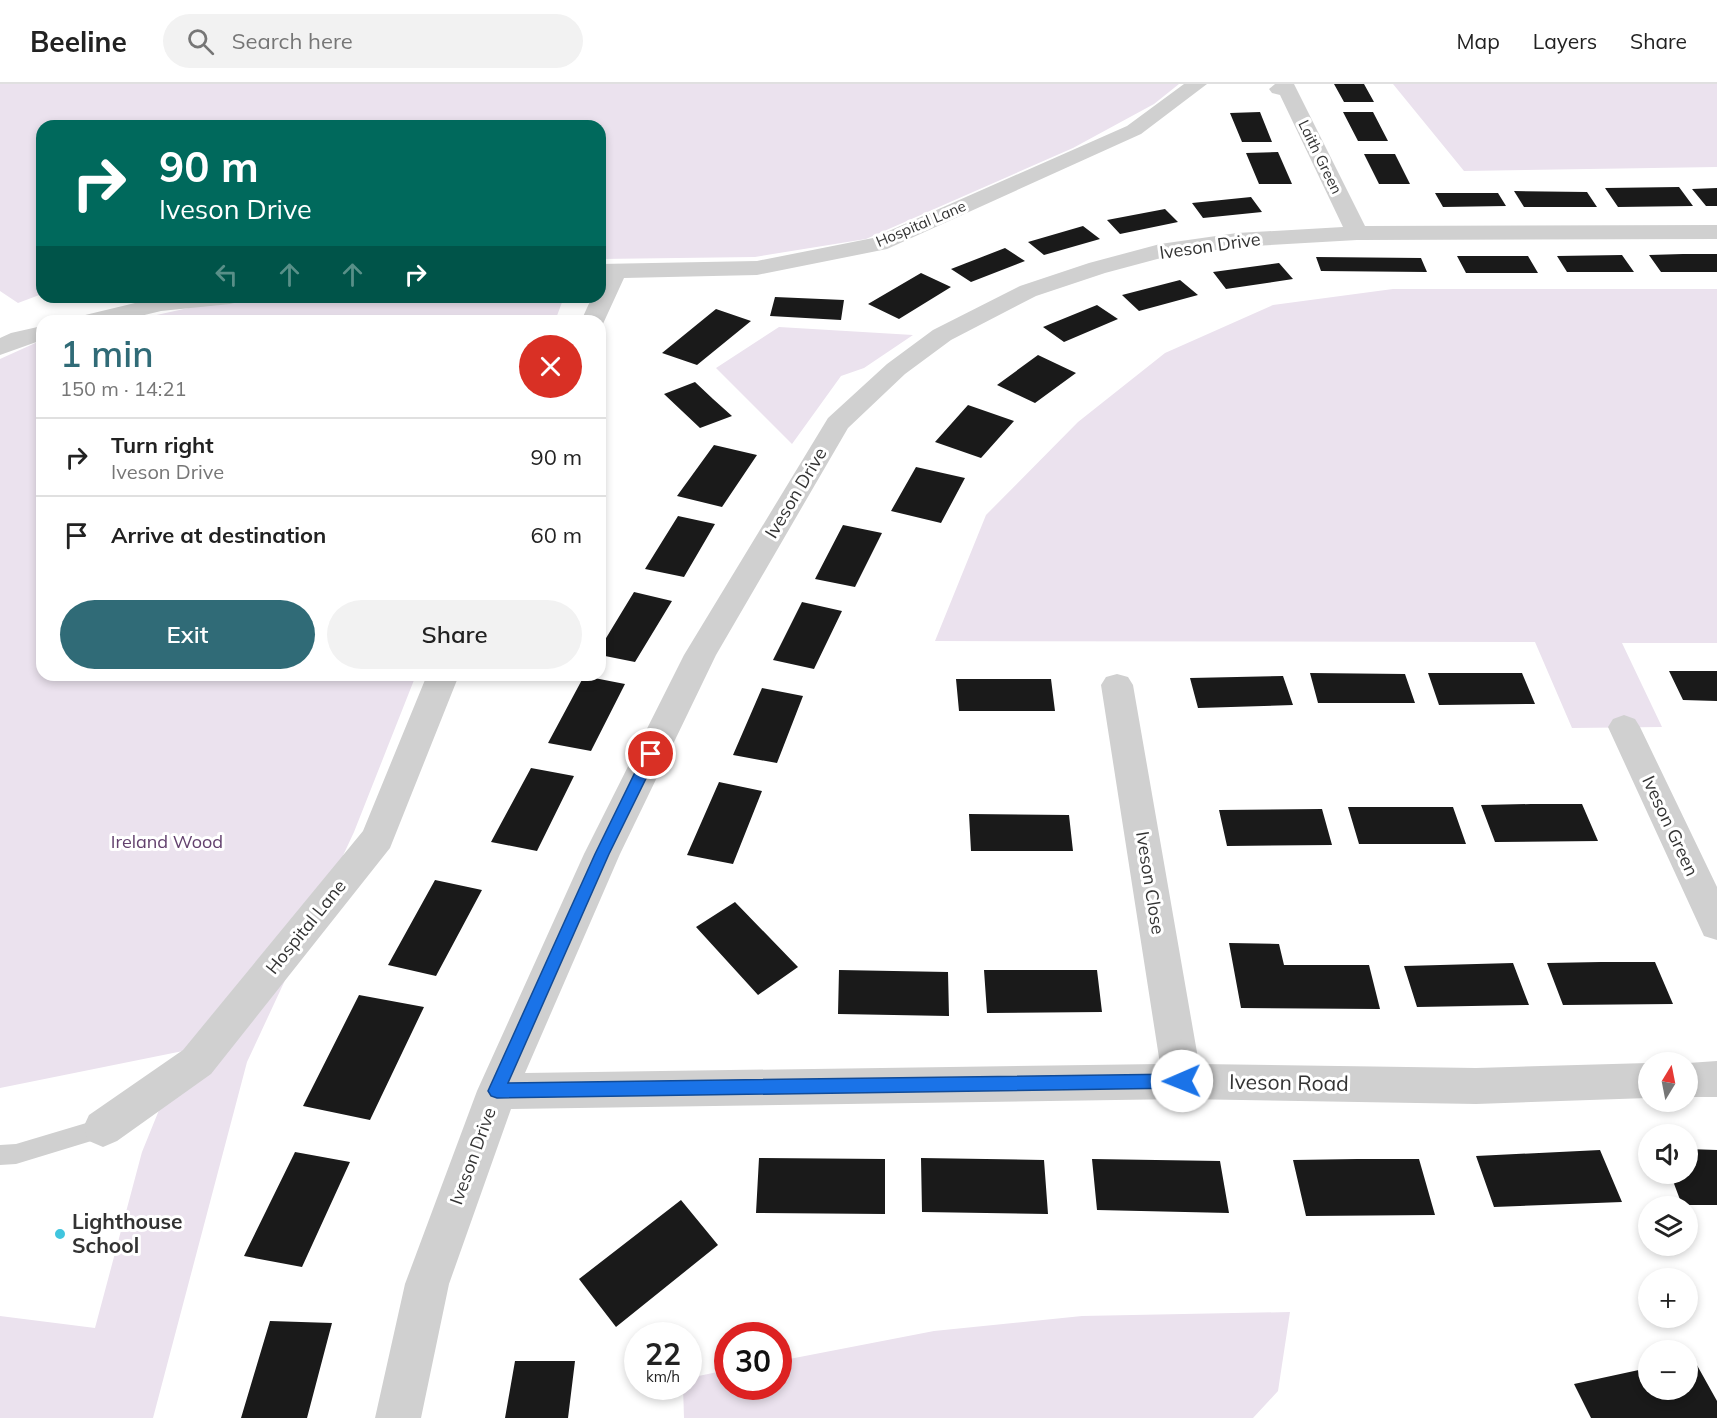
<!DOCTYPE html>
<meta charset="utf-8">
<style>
body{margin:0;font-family:Mulish,sans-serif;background:#f2f2f2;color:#222;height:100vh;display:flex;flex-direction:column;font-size:22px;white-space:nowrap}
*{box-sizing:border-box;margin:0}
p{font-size:20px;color:#767676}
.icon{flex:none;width:33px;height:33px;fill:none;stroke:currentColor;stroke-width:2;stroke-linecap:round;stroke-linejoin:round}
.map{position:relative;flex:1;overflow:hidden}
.details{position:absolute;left:36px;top:231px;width:570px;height:366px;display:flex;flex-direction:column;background:#fff;border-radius:18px;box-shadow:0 3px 9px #0003}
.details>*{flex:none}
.banner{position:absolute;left:36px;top:36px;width:570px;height:183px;border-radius:18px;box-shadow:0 3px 9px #0003;background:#00695c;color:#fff;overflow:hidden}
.needle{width:39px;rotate:10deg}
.tools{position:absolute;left:1638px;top:968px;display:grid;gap:12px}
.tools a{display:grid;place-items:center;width:60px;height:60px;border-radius:50%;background:#fff;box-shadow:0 3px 9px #0003;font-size:30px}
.speed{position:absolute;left:624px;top:1238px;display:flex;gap:12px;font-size:30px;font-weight:700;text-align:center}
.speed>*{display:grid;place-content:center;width:78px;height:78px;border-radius:50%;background:#fff;box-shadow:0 3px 9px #0003;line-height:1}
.speed small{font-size:15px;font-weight:400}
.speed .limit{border:9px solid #d22;background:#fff;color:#111}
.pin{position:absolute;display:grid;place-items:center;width:51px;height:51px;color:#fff;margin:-26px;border:3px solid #fff;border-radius:50%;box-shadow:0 2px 6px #0007}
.me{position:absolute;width:66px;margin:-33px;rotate:269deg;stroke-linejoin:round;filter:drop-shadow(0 0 4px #0008)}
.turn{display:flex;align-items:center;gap:21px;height:126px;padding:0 24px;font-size:27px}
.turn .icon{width:78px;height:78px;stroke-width:2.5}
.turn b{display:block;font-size:42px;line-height:51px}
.lanes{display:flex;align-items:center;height:57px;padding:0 24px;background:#0003;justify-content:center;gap:30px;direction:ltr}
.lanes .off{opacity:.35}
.round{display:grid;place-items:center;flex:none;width:63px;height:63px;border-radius:32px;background:#f2f2f2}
.overview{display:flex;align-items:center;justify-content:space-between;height:102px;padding:0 24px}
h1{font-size:36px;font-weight:600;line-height:45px;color:#306b77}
.cta{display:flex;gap:12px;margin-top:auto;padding:12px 24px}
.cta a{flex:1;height:69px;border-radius:36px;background:#306b77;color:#fff;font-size:24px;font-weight:600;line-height:69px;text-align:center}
.cta a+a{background:#f2f2f2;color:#222}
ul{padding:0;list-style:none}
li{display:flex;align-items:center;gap:18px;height:78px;padding:0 24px;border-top:2px solid #e0e0e0}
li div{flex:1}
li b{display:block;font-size:22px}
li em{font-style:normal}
header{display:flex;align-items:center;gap:36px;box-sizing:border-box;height:84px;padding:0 30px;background:#fff;border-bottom:2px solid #e0e0e0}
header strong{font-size:28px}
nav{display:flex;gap:33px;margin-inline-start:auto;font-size:21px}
.search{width:420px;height:54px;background:#f2f2f2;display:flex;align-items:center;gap:15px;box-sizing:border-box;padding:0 21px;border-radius:33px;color:#767676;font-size:22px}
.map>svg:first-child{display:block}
.green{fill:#ebe2ee}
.building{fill:#1a1a1a}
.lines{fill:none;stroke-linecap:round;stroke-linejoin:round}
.service{fill:#d0d0d0;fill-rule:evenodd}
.minor{fill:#d0d0d0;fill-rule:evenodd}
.route{fill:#1a73e8;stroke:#114b97;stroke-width:1.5}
.poi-dot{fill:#40c5de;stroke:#fff;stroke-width:2}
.labels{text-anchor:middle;stroke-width:6;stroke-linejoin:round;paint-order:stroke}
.far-street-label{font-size:15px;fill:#333;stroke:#fff}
.street-label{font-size:18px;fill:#333;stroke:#fff}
.park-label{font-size:18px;fill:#63416e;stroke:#fff}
.near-street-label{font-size:21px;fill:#333;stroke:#fff}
.near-poi-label{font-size:21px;font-weight:bold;fill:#333;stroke:#fff;text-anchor:start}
</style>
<header>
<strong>Beeline</strong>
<div class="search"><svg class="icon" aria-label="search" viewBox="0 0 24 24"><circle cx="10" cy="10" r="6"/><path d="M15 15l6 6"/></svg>Search here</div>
<nav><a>Map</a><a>Layers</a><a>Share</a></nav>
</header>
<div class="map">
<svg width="1717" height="1334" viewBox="0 0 1717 1334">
<rect width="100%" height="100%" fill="#fff"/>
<path class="green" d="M 0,0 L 1179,0 L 1154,20 L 1073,64 L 866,155 L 755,173 L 600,175 L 600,42 L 42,42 L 42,210 L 18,219 L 0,207 Z
M 1393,0 L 1717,0 L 1717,83 L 1464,87 Z
M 1393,205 L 1717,205 L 1717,559 L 1622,559 L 1662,643 L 1572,644 L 1535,558 L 935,557 L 986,431 L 1078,338 L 1165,269 L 1273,221 Z
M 189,213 L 564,213 L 555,237 L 129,237 L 193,223 Z
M 779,243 L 913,251 L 864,284 L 841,292 L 792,360 L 716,284 Z
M 42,256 L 42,591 L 416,591 L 354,748 L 247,978 L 153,1334 L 0,1334 L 0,1232 L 95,1244 L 142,1068 L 183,967 L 0,1004 L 0,275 Z
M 1290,1228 L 1278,1307 L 1253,1334 L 684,1334 L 683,1302 L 688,1302 L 689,1294 L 727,1286 L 728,1302 L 778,1302 L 779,1277 L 934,1247 L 1082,1232 Z"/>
<path class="building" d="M 1334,0 L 1364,0 L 1374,18 L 1344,18 Z
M 1260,28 L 1272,58 L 1242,58 L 1230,29 Z
M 1343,28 L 1373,28 L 1388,57 L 1358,57 Z
M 1278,68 L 1292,100 L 1259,100 L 1246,69 Z
M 1364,70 L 1395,70 L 1410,100 L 1379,100 Z
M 1679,103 L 1693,122 L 1618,123 L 1605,104 Z
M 1717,104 L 1717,122 L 1706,122 L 1692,105 Z
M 1514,107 L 1587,108 L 1597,123 L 1524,123 Z
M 1435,109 L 1498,109 L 1506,122 L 1443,123 Z
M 1251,113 L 1262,128 L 1203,134 L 1192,119 Z
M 1165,125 L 1178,138 L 1120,150 L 1107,136 Z
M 1083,142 L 1100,155 L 1044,171 L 1028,158 Z
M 1005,164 L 1025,177 L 971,198 L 951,185 Z
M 1683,170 L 1717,170 L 1717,188 L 1661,188 L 1649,171 Z
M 1622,171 L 1634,188 L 1567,188 L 1557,172 Z
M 1457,172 L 1528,172 L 1538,189 L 1466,189 Z
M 1316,173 L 1421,174 L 1427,188 L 1321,187 Z
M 1279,179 L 1293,195 L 1226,205 L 1213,188 Z
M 921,189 L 951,203 L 899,235 L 868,220 Z
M 1180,196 L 1198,211 L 1139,227 L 1122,211 Z
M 775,213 L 844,216 L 841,236 L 770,232 Z
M 1097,221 L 1118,235 L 1064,258 L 1043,243 Z
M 716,225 L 751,237 L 697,281 L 662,269 Z
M 1038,271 L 1076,289 L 1035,319 L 997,301 Z
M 695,298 L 713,315 L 732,332 L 700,344 L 664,310 Z
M 968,321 L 1014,337 L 981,374 L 935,358 Z
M 714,361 L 757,371 L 722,423 L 677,412 Z
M 916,383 L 965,394 L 941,439 L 891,427 Z
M 678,432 L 715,440 L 684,493 L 645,485 Z
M 843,441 L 882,449 L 855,503 L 815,495 Z
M 634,508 L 672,517 L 635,578 L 600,571 L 600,564 Z
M 802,518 L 842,527 L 814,585 L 773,576 Z
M 1669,587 L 1717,587 L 1717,617 L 1683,616 Z
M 1310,589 L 1405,590 L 1415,619 L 1318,619 Z
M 1428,589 L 1522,589 L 1535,620 L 1439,621 Z
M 584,592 L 625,600 L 591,667 L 548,659 Z
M 1283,592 L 1293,621 L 1198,624 L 1190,594 Z
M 956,595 L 1051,595 L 1055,627 L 959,627 Z
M 762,604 L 803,612 L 777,679 L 733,671 Z
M 531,684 L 574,692 L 537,767 L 491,758 Z
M 719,698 L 762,707 L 733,780 L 687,771 Z
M 1531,720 L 1582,720 L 1598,757 L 1495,758 L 1481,721 Z
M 1348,723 L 1453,723 L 1466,760 L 1359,760 Z
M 1322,725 L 1332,761 L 1227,762 L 1219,726 Z
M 969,730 L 1069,731 L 1073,767 L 971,767 Z
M 435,796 L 482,806 L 436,892 L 388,881 Z
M 735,818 L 798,883 L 758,911 L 696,843 Z
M 1229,859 L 1279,860 L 1284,881 L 1369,881 L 1380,925 L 1241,924 Z
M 1601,878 L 1655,878 L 1673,920 L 1563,921 L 1547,879 Z
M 1513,879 L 1529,921 L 1417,923 L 1404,882 Z
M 839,886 L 948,888 L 949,932 L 838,930 Z
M 984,886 L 1097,886 L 1102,928 L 987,929 Z
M 359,911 L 424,923 L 370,1036 L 303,1022 Z
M 1688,1065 L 1717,1066 L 1717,1121 L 1682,1121 L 1670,1089 L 1688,1089 Z
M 1600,1066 L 1622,1118 L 1494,1123 L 1476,1072 Z
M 295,1068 L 350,1078 L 302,1183 L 244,1172 Z
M 759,1074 L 885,1075 L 885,1130 L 756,1129 Z
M 921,1074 L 1044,1076 L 1048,1130 L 922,1128 Z
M 1092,1075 L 1220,1077 L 1229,1129 L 1097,1126 Z
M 1357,1075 L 1419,1075 L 1435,1131 L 1306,1132 L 1293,1076 Z
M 681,1116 L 718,1161 L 616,1243 L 579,1195 Z
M 270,1237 L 332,1239 L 307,1334 L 241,1334 Z
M 1693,1274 L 1717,1317 L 1717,1334 L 1591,1334 L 1574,1300 L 1648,1284 L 1648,1305 L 1688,1305 L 1688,1275 Z
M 515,1277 L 575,1277 L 568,1334 L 505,1334 Z"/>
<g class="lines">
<path class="service" d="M 103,1034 L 111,1037 L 114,1044 L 111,1051 L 16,1080 L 0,1081 L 0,1061 L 16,1060 Z"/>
<path class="minor" d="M 1184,0 L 1207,0 L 1141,50 L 887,165 L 757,191 L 624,194 L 602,242 L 600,237 L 581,237 L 592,213 L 600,213 L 600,180 L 757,177 L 873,154 L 1127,42 Z
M 1294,0 L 1365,142 L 1717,141 L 1717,155 L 1357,156 L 1237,163 L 1161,174 L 1105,189 L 1036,212 L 951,256 L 905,290 L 848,344 L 716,571 L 620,770 L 525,989 L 1160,980 L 1101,601 L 1106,593 L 1117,590 L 1128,593 L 1133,601 L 1199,980 L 1476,984 L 1648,979 L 1648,1014 L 1476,1020 L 1182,1015 L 511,1025 L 449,1200 L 421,1334 L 375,1334 L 405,1200 L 477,1007 L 584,770 L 684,571 L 828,334 L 887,280 L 933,246 L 1020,202 L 1089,179 L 1160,160 L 1237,149 L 1343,143 L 1280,11 L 1272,9 L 1269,5 L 1275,0 Z
M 160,213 L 242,213 L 238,218 L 230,220 L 161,227 L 120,237 L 78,237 L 81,232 Z
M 42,242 L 42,256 L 0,271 L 0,254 L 11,249 Z
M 427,591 L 459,591 L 390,764 L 211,990 L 117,1057 L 103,1063 L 89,1057 L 83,1044 L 89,1031 L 183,966 L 363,747 Z
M 1624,631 L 1635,635 L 1640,643 L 1717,803 L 1717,856 L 1704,852 L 1608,643 L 1613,635 Z
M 1717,977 L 1717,1013 L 1688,1013 L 1688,979 Z"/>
</g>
<path class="route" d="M 651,665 L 658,670 L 609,770 L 508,999 L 1182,990 L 1187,992 L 1190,997 L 1187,1002 L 1182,1004 L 497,1014 L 491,1012 L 488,1007 L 595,770 L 644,670 Z"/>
<circle class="poi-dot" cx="60" cy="1150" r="6"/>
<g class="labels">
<g class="far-street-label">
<text transform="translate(1320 73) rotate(64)" y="5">Laith Green</text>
<text transform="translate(921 140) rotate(-23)" y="5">Hospital Lane</text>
</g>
<g class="street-label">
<text transform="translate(1210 162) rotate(-8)" y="6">Iveson Drive</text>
<text transform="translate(796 409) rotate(-59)" y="6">Iveson Drive</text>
<text transform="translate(1670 742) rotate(65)" y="6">Iveson Green</text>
<text transform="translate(1150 799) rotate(81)" y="6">Iveson Close</text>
<text transform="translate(306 843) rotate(-51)" y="6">Hospital Lane</text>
<text transform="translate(473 1072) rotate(-70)" y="6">Iveson Drive</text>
</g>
<g class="park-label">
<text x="167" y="764">Ireland Wood</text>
</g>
<g class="near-street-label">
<text transform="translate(1289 999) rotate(1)" y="7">Iveson Road</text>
</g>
<g class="near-poi-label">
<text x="72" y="1145">Lighthouse<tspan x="72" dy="24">School</tspan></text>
</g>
</g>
</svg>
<div class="tools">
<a><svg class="needle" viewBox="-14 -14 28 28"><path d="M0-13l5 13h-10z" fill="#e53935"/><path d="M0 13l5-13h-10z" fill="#767676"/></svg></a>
<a><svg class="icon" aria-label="sound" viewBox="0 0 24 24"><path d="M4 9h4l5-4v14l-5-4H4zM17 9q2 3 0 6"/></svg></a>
<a><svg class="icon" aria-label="layers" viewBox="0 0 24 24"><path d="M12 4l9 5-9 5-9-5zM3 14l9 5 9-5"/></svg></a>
<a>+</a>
<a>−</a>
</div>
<div class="speed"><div>22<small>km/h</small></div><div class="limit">30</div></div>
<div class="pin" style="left:651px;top:670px;background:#d93025"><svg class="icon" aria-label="arrive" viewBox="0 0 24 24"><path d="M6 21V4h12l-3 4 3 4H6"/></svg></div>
<svg class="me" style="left:1182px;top:997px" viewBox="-20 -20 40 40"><circle r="19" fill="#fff"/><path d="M0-13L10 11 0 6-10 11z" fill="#1a73e8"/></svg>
<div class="banner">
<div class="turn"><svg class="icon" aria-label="right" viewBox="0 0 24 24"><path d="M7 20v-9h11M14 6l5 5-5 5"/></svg><div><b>90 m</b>Iveson Drive</div></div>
<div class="lanes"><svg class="icon off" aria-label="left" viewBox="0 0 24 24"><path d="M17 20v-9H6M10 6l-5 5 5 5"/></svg><svg class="icon off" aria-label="ahead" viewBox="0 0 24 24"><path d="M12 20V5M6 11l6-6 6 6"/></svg><svg class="icon off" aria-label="ahead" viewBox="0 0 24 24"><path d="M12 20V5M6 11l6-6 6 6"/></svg><svg class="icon" aria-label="right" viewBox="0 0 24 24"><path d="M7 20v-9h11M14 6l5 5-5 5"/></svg></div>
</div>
<section class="details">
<div class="overview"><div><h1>1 min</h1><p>150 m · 14:21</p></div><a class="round" style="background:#d93025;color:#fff"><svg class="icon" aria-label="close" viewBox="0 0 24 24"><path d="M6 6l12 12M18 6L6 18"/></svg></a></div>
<ul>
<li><svg class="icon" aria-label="right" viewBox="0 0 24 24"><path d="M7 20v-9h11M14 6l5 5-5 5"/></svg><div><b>Turn right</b><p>Iveson Drive</p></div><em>90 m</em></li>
<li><svg class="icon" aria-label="arrive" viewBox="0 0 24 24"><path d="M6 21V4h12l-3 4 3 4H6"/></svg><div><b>Arrive at destination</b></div><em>60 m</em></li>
</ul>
<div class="cta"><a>Exit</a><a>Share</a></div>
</section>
</div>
